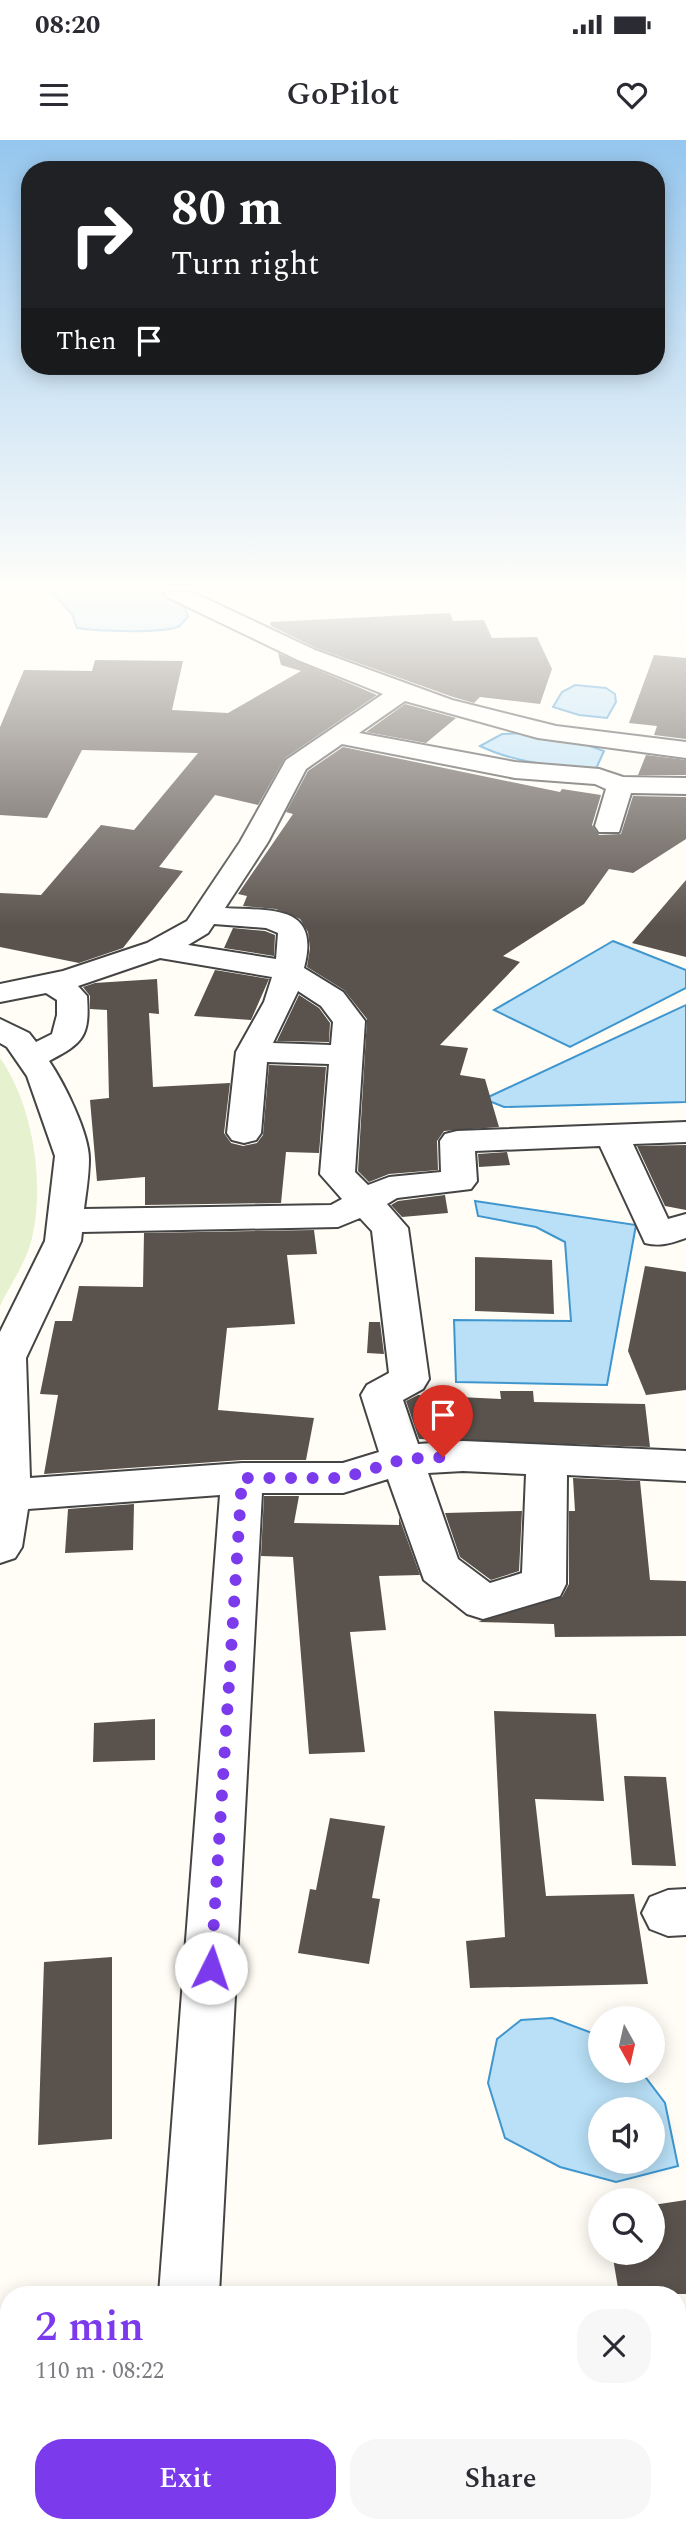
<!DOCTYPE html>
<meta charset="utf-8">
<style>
body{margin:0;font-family:Spectral,serif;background:#f7f7f7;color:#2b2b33;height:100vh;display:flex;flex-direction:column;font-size:26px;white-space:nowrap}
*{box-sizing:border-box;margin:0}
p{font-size:23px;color:#7c7c81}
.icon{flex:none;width:38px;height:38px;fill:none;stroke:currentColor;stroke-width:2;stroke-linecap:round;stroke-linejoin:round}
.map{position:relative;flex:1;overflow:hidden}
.panel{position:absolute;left:0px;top:2146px;width:686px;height:247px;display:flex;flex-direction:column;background:#fff;border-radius:28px 28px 0 0;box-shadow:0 4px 18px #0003}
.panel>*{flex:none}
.banner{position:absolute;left:21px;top:21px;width:644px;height:214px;border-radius:28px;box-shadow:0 4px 18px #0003;background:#202124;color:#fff;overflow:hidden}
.needle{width:46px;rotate:172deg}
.controls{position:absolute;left:588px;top:1866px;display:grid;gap:14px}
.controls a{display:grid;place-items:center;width:77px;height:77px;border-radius:50%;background:#fff;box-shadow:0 4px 18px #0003;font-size:35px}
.pin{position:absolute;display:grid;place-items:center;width:60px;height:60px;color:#fff;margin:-72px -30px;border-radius:50% 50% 50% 0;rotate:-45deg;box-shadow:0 0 7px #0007}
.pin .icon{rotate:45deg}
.me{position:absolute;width:77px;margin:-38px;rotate:4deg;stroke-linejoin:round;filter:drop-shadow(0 0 5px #0008)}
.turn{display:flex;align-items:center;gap:24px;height:147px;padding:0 35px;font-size:32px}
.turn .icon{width:91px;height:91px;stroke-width:2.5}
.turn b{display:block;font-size:49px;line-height:60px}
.then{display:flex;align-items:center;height:66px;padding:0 35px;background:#0003;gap:14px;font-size:26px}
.round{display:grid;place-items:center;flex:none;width:74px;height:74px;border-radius:28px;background:#f7f7f7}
.headline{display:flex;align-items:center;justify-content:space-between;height:119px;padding:0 35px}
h1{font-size:42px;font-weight:600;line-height:52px;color:#7c3aed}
.cta{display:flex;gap:14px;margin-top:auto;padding:14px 35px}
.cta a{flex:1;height:80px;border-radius:28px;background:#7c3aed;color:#fff;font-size:28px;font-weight:600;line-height:80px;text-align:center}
.cta a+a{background:#f7f7f7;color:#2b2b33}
.status{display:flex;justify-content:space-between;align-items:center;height:49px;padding:0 35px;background:#fff;direction:ltr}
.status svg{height:19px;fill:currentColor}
header{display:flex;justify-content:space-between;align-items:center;height:91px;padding:0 35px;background:#fff;font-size:32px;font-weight:600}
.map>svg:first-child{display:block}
.pitch{fill:#e6f2cf}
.water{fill:#b9e0f7;stroke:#3f96cf;stroke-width:2;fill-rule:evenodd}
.building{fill:#5a524d}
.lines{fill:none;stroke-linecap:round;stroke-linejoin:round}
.minor-casing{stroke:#444;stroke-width:4}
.minor{fill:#fff;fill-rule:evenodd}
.route{stroke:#7c3aed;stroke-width:12;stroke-dasharray:0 21.6}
</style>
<div class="status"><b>08:20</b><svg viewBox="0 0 49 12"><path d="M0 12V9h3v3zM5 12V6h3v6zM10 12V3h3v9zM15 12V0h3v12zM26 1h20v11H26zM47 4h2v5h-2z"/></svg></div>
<header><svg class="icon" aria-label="menu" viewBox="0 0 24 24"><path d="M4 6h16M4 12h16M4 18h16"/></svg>GoPilot<svg class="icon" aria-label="heart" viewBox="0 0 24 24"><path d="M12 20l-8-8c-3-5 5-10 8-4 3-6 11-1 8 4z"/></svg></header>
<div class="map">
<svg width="686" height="2392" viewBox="0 0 686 2392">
<rect width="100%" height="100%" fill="#fffdf5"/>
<path class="pitch" d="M 0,918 C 33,964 45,1043 32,1098 C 27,1121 10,1145 0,1166 Z"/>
<path class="water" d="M 52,452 C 83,452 147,446 173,456 C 183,460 186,468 188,477 C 187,478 180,485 180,486 C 163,494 96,491 77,488 L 72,474 Z
M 575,545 L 606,548 L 615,554 L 616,562 L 607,578 L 579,575 L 553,567 L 562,552 Z
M 527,593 L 576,601 L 604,611 L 595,631 C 556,626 515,623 480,606 L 502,594 Z
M 613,801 L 686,830 L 686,848 L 570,907 L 494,870 Z
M 686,865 L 686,962 L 504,967 L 484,959 Z
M 475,1061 L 636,1085 L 607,1245 L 456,1242 L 454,1180 L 571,1181 L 565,1102 L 536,1087 L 478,1076 Z
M 552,1878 L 600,1896 L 600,1930 L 640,1930 L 665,1963 L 678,2026 L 616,2042 L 560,2027 L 505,1998 L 488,1943 L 497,1899 L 521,1880 ZM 600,1969 L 653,1969 L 653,2021 L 600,2021 Z"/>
<path class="building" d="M 450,473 L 453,481 L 484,480 L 492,498 L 537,497 L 552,529 L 540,564 L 480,557 L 474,563 L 453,557 L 316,508 L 271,486 L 270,482 Z
M 278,513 L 377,555 L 285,618 L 258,665 L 215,655 L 159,727 L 183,731 L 123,808 L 79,823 L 0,807 L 0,753 L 41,755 L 101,685 L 134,690 L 198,613 L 82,610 L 47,678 L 0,675 L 0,587 L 24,530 L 92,531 L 95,520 L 183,521 L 172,570 L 228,573 L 301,531 L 281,525 Z
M 654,515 L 686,518 L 686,599 L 654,595 L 657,586 L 629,583 Z
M 405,564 L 456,578 L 426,603 L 366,592 Z
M 343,607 L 560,652 L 562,649 L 601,655 L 592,685 L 599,695 L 621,694 L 633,656 L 686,657 L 686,699 L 633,733 L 609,729 L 584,764 L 503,816 L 520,822 L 440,905 L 468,908 L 460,935 L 485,939 L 499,987 L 444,991 L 437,1001 L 438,1030 L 389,1034 L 369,1042 L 358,1031 L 367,879 L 344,850 L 307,827 L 310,808 L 308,792 L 300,779 L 276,769 L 243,766 L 247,756 L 238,754 L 293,674 L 286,672 L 308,631 Z
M 646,615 L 686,620 L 686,635 L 638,635 Z
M 686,740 L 686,817 L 632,803 Z
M 233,788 L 265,791 L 275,795 L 274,816 L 224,808 Z
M 215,830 L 269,839 L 251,880 L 194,876 Z
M 157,839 L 159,874 L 149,873 L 153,947 L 230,943 L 224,993 L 231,1003 L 243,1006 L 257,1003 L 263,995 L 269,925 L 326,927 L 319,1013 L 286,1012 L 281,1063 L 145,1065 L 145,1037 L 97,1041 L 90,960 L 109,958 L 107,870 L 90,869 L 90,856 L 83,847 L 95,843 Z
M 299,855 L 319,868 L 330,883 L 329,902 L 277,901 Z
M 686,1005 L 686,1070 L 665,1066 L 637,1006 Z
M 507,1012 L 510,1025 L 479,1027 L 478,1014 Z
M 445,1055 L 448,1073 L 402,1077 L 391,1065 L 398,1061 Z
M 314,1090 L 317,1114 L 287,1115 L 295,1184 L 227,1188 L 218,1270 L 314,1278 L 306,1320 L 242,1320 L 44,1334 L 58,1255 L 40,1254 L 55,1181 L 72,1181 L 79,1146 L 143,1147 L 144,1093 Z
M 475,1117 L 552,1120 L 554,1174 L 475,1171 Z
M 645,1126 L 686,1132 L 686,1250 L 646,1255 L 628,1211 Z
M 369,1182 L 380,1182 L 384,1214 L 367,1213 Z
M 500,1251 L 533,1251 L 534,1262 L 645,1264 L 650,1307 L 419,1299 L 406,1261 L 418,1255 L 501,1259 Z
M 573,1338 L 640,1341 L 650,1440 L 686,1441 L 686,1496 L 555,1497 L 554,1484 L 478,1482 L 562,1457 L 569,1444 L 569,1371 L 575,1371 Z
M 264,1356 L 299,1356 L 294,1383 L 399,1385 L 399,1377 L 420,1435 L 379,1436 L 386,1490 L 350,1492 L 365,1612 L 309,1614 L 293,1417 L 261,1416 Z
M 134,1364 L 133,1410 L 65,1413 L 68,1369 Z
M 522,1371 L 519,1431 L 491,1440 L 460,1417 L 445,1373 Z
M 494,1571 L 596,1574 L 604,1661 L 535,1659 L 546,1756 L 634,1754 L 648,1844 L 470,1848 L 466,1801 L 505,1797 Z
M 155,1579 L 155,1620 L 93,1622 L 94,1583 Z
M 624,1636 L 666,1637 L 676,1726 L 632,1725 Z
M 330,1678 L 385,1686 L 372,1758 L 380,1759 L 369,1824 L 298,1813 L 310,1749 L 316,1750 Z
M 112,1817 L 112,1999 L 38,2005 L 44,1822 Z
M 686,2060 L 686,2154 L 619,2154 L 612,2112 L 653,2112 L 653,2065 Z"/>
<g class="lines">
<g class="minor-casing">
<path id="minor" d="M 164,452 L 192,452 L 315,510 L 452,560 L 556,586 L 686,602 L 686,618 L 538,598 L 405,561 L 359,593 L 515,622 L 599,629 L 623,637 L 686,638 L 686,654 L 631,653 L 619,692 L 599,692 L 595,686 L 606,649 L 595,644 L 515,638 L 342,604 L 306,629 L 268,702 L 225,768 C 272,771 321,764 304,828 L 343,852 L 365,881 L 355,1032 L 368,1045 L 389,1037 L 441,1032 L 440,1001 L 445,994 L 457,991 L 686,982 L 686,1002 L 633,1004 L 668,1079 L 686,1074 L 686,1098 C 671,1103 661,1107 645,1103 L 600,1006 L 475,1011 L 477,1041 L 471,1049 L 397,1058 L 387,1064 L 408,1088 L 429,1239 L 423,1249 L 403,1260 L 418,1304 L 463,1301 L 686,1311 L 686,1341 L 567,1335 L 566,1444 L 560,1456 L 483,1479 L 467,1474 L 424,1440 L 388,1339 L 343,1353 L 262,1353 L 219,2154 L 159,2154 L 220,1355 L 28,1369 L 22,1407 L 15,1418 L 0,1423 L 0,1192 L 45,1101 L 55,1016 L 27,936 L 7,907 L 0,903 L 0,879 L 29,893 L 36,902 L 52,894 L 57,875 L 57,860 L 46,853 L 0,862 L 0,844 L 63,831 L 147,803 L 187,781 L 240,702 L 286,620 L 383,554 L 298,520 L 167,457 ZM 214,784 L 266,788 L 278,793 L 276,819 L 188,805 L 208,793 ZM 160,818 L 272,837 L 264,862 L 236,912 L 227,993 L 232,1000 L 244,1003 L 256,1000 L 261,993 L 267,922 L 329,924 L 320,1034 L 342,1059 L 331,1065 L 84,1069 C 86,1053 89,1036 89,1019 C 89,993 64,943 49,921 C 83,903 90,897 87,856 L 78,846 ZM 298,851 L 321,866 L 333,882 L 331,905 L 273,903 ZM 360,1078 L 372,1091 L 389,1233 L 367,1245 L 361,1255 L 379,1312 L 343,1323 L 242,1323 L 30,1338 L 26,1218 L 81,1101 L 82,1092 L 338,1087 ZM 463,1331 L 526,1334 L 522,1433 L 490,1443 L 458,1419 L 428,1333 Z
M 686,1749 L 686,1795 L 668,1796 L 650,1789 L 642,1773 L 650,1757 L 668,1750 Z
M 142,2384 L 206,2384 L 207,2392 L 141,2392 Z
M 546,2384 L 610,2384 L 612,2392 L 546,2392 Z"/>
</g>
<use href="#minor" class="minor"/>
</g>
<linearGradient id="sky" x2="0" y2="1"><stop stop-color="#95c6ee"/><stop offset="0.57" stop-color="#fffefa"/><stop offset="1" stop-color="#fffefa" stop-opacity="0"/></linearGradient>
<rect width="686" height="787" fill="url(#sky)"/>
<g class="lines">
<path class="route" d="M 211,1828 L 242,1338 L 343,1338 L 404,1319 L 443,1317"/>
</g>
</svg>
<div class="controls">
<a><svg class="needle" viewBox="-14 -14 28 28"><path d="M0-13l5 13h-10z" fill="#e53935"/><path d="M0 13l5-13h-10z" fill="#7c7c81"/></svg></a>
<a><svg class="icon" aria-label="sound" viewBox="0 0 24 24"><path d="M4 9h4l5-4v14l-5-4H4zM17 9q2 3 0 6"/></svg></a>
<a><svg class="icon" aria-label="search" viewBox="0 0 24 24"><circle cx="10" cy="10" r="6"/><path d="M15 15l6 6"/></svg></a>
</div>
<div class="pin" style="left:443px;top:1317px;background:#d93025"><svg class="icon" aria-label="arrive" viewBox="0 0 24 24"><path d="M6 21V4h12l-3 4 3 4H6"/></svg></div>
<svg class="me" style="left:211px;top:1828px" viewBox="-20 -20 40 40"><circle r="19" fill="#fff"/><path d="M0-13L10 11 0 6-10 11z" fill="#7c3aed"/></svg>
<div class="banner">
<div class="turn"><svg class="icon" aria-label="right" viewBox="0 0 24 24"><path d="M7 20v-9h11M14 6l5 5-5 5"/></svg><div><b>80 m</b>Turn right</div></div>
<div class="then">Then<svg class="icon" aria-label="arrive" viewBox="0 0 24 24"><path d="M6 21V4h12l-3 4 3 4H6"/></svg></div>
</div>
<section class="panel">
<div class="headline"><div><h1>2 min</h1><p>110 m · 08:22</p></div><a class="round"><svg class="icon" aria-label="close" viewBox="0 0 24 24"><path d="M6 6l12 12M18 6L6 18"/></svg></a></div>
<div class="cta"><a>Exit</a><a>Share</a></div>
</section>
</div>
